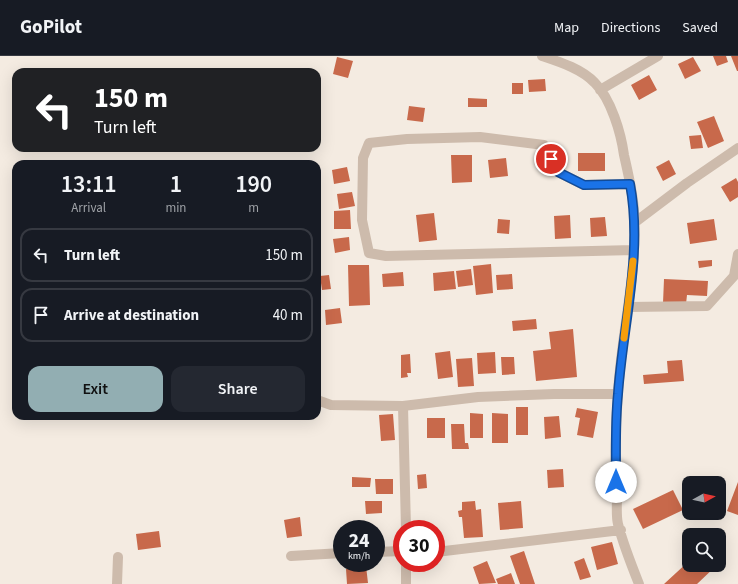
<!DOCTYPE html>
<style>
body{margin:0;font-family:"Source Sans 3",sans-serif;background:#242831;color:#f1f3f6;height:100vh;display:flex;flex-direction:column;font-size:15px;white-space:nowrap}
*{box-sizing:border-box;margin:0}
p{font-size:13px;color:#9ea1a6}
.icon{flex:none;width:22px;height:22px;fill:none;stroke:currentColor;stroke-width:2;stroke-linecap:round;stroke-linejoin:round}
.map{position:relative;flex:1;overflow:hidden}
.panel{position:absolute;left:12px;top:104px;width:309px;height:260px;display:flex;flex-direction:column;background:#171b24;border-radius:12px;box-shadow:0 4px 16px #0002}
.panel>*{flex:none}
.top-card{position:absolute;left:12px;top:12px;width:309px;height:84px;border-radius:12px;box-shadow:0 4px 16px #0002;background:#202124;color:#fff;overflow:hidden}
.needle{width:26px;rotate:82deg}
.buttons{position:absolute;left:682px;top:420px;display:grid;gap:8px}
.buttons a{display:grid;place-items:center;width:44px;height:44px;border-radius:8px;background:#171b24;box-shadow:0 4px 16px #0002;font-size:20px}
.speed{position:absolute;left:333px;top:464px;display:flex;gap:8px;font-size:20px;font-weight:700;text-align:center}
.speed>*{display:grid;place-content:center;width:52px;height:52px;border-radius:50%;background:#171b24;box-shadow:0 4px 16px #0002;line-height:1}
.speed small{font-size:10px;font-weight:400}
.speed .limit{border:6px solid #d22;background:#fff;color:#111}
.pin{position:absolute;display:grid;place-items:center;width:34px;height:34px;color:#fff;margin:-17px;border:2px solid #fff;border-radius:50%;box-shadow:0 1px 4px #0007}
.me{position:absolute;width:44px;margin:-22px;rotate:0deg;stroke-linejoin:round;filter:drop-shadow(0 0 3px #0008)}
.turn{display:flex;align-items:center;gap:14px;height:84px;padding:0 16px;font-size:18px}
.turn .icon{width:52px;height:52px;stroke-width:2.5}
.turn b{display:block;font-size:28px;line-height:34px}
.eta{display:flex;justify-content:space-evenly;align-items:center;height:68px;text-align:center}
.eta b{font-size:24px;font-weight:600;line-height:28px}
.primary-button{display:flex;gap:8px;margin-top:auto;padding:8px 16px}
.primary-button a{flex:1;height:46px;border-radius:12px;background:#92aeb2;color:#111;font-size:16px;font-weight:600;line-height:46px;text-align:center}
.primary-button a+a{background:#242831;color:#f1f3f6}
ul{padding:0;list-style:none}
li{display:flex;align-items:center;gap:12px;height:54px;margin:0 8px 6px;padding:0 8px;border:2px solid #363941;border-radius:12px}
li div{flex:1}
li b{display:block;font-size:15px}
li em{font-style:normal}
header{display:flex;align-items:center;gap:24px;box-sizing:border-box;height:56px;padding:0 20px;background:#171b24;border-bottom:1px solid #363941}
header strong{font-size:19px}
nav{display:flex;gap:22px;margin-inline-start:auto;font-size:14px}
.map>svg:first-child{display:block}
.building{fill:#c8694b}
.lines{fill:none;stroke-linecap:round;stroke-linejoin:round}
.minor{stroke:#cdbbac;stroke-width:10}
.route-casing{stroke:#114b97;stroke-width:10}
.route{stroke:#1a73e8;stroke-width:7}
.slow{stroke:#f59e0b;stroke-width:7}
</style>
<header>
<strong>GoPilot</strong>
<nav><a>Map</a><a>Directions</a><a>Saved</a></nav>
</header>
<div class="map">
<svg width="738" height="528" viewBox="0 0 738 528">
<rect width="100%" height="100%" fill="#f4ebe1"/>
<path class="building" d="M 713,0 L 726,0 L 728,6 L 717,10 Z
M 731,0 L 738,0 L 738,15 L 737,15 Z
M 337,1 L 353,5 L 348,22 L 333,18 Z
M 693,1 L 701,15 L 685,23 L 678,8 Z
M 649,19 L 657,34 L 639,44 L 631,29 Z
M 545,23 L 546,35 L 529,36 L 528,24 Z
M 512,27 L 523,27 L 523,38 L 512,38 Z
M 468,42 L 487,43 L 487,51 L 468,51 Z
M 409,50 L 425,52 L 423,66 L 407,64 Z
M 714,60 L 724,85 L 708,92 L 697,66 Z
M 701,79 L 703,92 L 691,93 L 689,80 Z
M 578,97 L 605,97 L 605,115 L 578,115 Z
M 451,99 L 472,99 L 472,126 L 452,127 Z
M 506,102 L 508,120 L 490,122 L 488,104 Z
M 669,104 L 676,118 L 663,125 L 656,111 Z
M 347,111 L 350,125 L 334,128 L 332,114 Z
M 736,122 L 738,126 L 738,141 L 730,146 L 721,131 Z
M 352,136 L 355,150 L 339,153 L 337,138 Z
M 350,154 L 351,173 L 334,173 L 334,155 Z
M 434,157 L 437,184 L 419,186 L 416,159 Z
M 570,159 L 571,182 L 555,183 L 554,160 Z
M 605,161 L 607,180 L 591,181 L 590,162 Z
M 498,163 L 510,164 L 509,178 L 497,177 Z
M 714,163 L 717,184 L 690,188 L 687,167 Z
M 349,181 L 350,194 L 335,197 L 333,183 Z
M 712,204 L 712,210 L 699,212 L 698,205 Z
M 491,208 L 493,237 L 476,239 L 473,210 Z
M 348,209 L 369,209 L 370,249 L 349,250 Z
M 471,213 L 473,229 L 458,231 L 456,215 Z
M 454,215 L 456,233 L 434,235 L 433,217 Z
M 403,216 L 404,230 L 383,231 L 382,218 Z
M 512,218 L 513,233 L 497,234 L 496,219 Z
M 329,219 L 331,233 L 322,234 L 320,220 Z
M 664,223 L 708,225 L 707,240 L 687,239 L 686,248 L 663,247 Z
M 340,252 L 342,267 L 326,269 L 325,254 Z
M 536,263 L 537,273 L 513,275 L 512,265 Z
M 573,273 L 577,321 L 536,325 L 533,295 L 551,293 L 549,276 Z
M 450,295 L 453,321 L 438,323 L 435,297 Z
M 495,296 L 496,317 L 478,318 L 477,297 Z
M 410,298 L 411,317 L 407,317 L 408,321 L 401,322 L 401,299 Z
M 501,301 L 514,301 L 515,318 L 502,319 Z
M 472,302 L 474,330 L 458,331 L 456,303 Z
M 682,304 L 684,325 L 644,328 L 643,319 L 668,317 L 667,305 Z
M 516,351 L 528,351 L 528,379 L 516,379 Z
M 577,352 L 598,356 L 593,382 L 577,379 L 580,362 L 575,361 Z
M 470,357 L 483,358 L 483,382 L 470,382 Z
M 492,357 L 508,358 L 508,387 L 492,387 Z
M 393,358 L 395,384 L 381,385 L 379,359 Z
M 559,360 L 561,381 L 545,383 L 544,361 Z
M 427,362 L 445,362 L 445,382 L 427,382 Z
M 451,368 L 464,368 L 465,387 L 468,387 L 469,393 L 452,393 Z
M 563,413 L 564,431 L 548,432 L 547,414 Z
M 426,418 L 427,432 L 418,433 L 417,419 Z
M 352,421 L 371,422 L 370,431 L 352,431 Z
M 375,423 L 393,423 L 393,438 L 376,438 Z
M 738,426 L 738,459 L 727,455 Z
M 673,434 L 683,454 L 643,473 L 633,453 Z
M 365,445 L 382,445 L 382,457 L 366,458 Z
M 475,445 L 476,454 L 481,453 L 483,481 L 464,482 L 462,461 L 459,461 L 458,455 L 462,454 L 462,446 Z
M 521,445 L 523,472 L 500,474 L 498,447 Z
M 300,461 L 302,480 L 287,482 L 284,464 Z
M 159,475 L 161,491 L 138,494 L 136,478 Z
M 612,486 L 618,508 L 597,514 L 591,491 Z
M 524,495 L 535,528 L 520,528 L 510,500 Z
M 584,502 L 591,521 L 580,524 L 574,506 Z
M 487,505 L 496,527 L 479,528 L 473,511 Z
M 689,505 L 689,509 L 717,509 L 697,528 L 664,528 Z
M 366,510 L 368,527 L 347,528 L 346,513 Z
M 511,517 L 515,528 L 498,528 L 496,523 Z"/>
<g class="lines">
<path class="minor" d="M 542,0 C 560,6 582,13 595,27 C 611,43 621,77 624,99 C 628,117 633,137 634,155 C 638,217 621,277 618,338 C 615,372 615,407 617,441 C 617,449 616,460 618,468 C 623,488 631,508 639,528
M 600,34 L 658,0
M 630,128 L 584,129 L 558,116 L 544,89 L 480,81 L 407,83 L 369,87 L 363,102 L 362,164 L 369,197 L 386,200 L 634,194
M 634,167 L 687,127 L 738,92
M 628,251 L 707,250 L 734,220 L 738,198
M 317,344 L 331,349 L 403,350 L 478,341 L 554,338 L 618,338
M 403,350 L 406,473
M 376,496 L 402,495
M 436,496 L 621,474
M 291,500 L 342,497
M 117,528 L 118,501
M 406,528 L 406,507"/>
</g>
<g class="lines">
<g class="route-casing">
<path id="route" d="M 551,103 L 558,116 L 584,129 L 630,128 C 643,198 623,268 618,338 C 615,367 616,397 616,426"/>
</g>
<use href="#route" class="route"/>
<path class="slow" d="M 624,282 L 633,205"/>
</g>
</svg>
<div class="buttons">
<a><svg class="needle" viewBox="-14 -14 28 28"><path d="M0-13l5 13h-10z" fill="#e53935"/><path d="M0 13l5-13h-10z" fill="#9ea1a6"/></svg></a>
<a><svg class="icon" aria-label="search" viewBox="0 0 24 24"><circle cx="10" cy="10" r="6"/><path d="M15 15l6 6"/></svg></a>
</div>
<div class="speed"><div>24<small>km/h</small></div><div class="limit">30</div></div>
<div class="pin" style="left:551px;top:103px;background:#d93025"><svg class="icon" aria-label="arrive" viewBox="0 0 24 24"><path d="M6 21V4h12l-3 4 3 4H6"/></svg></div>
<svg class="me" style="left:616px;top:426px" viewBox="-20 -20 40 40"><circle r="19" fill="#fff"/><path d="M0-13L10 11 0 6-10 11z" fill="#1a73e8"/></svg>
<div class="top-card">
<div class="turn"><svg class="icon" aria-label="left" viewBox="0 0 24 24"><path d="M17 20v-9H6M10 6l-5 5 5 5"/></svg><div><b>150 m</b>Turn left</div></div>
</div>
<section class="panel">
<div class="eta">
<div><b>13:11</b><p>Arrival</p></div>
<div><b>1</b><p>min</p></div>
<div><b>190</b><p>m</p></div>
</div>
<ul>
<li><svg class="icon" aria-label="left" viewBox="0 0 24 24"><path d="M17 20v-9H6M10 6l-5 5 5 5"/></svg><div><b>Turn left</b></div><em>150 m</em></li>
<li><svg class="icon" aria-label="arrive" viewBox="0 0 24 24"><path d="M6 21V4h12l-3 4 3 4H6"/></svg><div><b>Arrive at destination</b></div><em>40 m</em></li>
</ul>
<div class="primary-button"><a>Exit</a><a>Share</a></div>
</section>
</div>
